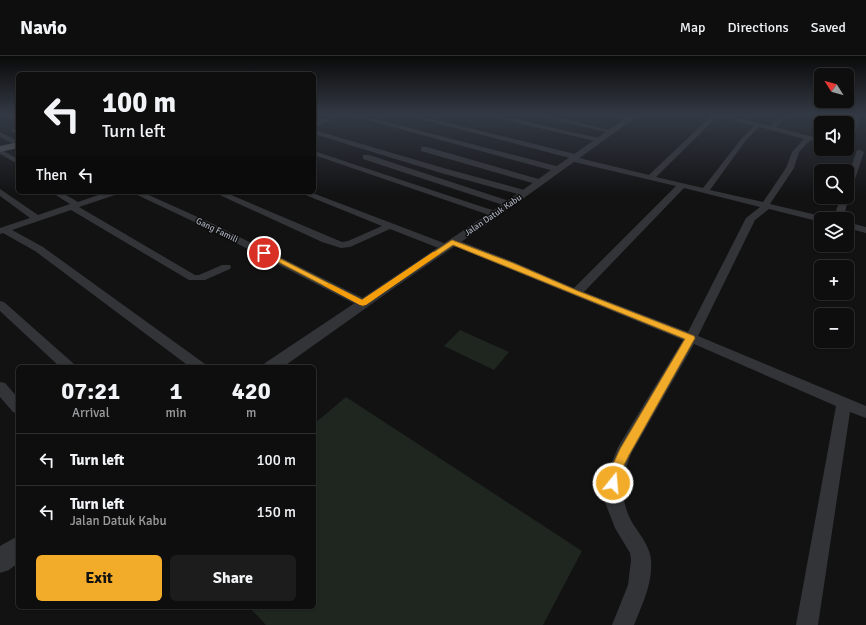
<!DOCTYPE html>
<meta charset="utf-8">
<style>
body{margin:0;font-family:Signika,sans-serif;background:#1c1c1c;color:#f1f3f6;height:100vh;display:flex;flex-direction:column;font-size:15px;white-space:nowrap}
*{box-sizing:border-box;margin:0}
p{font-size:13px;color:#9b9c9e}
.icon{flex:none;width:22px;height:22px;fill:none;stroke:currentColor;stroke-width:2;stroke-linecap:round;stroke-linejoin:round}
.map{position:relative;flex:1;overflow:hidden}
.sheet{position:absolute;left:16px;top:309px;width:300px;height:244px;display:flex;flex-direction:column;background:#0e0e0e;border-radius:6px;box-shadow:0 1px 3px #0004,0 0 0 1px #2e2e2e}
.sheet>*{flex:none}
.hud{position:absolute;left:16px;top:16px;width:300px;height:122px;border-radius:6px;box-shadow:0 1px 3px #0004,0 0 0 1px #2e2e2e;background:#0e0e0e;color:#f1f3f6;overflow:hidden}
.needle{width:26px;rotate:307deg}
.controls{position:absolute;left:814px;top:12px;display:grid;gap:8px}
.controls a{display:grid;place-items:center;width:40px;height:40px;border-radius:6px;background:#0e0e0e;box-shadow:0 1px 3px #0004,0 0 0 1px #2e2e2e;font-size:20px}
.pin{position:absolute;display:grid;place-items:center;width:34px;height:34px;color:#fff;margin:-17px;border:2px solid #fff;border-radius:50%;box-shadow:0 1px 4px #0007}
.me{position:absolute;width:44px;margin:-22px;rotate:17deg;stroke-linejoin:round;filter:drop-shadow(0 0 3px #0008)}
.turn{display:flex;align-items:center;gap:14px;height:84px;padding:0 20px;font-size:18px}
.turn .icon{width:52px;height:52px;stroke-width:2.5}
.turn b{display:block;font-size:28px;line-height:34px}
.then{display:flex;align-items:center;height:38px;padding:0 20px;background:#0003;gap:8px;font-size:15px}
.eta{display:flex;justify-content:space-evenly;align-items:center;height:68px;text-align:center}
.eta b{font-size:24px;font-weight:700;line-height:28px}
.action{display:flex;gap:8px;margin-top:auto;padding:8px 20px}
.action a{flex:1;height:46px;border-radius:6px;background:#f3ac2a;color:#111;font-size:16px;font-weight:700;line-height:46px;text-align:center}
.action a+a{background:#1c1c1c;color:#f1f3f6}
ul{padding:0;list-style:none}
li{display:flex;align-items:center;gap:12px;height:52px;padding:0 20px;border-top:1px solid #2e2e2e}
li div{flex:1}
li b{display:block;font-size:15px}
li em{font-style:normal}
header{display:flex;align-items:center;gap:24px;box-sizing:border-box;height:56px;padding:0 20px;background:#0e0e0e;border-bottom:1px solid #2e2e2e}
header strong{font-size:19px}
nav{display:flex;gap:22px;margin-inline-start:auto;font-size:14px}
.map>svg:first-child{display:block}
.green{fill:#1e261f}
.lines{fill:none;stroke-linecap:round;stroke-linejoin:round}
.minor{fill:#333438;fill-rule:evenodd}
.tertiary{fill:#333438;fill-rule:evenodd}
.primary{fill:#4f5157;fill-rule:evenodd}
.route{fill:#f3ac2a;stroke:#9e701b}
.slow{fill:#f59e0b}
.labels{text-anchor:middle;stroke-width:3;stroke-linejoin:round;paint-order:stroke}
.far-street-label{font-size:9px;fill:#a3a9b4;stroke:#0d0d0e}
</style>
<header>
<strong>Navio</strong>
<nav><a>Map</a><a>Directions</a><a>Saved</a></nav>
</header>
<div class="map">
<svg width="866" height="569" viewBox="0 0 866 569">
<rect width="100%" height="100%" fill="#121213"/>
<path class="green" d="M 460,274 L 509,296 L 494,314 L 444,290 Z
M 346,341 L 582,495 L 543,569 L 266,569 L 249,551 L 314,551 L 314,368 Z"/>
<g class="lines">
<path class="minor" d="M 334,59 L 343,59 L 314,71 L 314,67 Z
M 349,59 L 360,59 L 560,111 L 561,113 L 560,115 L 554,115 Z
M 405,59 L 416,59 L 579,99 L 579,102 L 649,119 L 712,59 L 728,59 L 770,70 L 781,59 L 788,59 L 776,71 L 821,83 L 821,87 L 810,84 L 799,96 L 794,112 L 770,148 L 825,161 L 827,163 L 821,163 L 821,166 L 769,153 L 755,164 L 698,280 L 866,350 L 866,362 L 850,356 L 818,569 L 796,569 L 836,350 L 694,288 L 631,398 C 621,424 619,447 635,471 C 642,481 650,492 651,504 C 653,527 642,549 634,569 L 612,569 L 628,529 L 631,504 L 630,497 L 615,472 L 605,446 L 604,437 L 607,418 L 618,391 L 683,284 L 449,188 L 448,186 L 453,183 L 457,184 L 514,206 L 574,232 L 676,130 L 570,105 L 570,102 ZM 718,60 L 754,70 L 742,82 L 703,132 L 656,121 ZM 759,71 L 804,83 L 792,96 L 786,112 L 763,146 L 710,134 L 746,84 ZM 684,132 L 760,151 L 746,162 L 688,276 L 584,236 Z
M 484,59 L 496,59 L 599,82 L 602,84 L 599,86 Z
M 534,59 L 546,59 L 614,75 L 611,77 Z
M 612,59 L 625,59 L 633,62 L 630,64 Z
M 856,59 L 862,59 L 850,88 L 847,90 L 847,80 Z
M 12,73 L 18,73 L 18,78 L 12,75 Z
M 314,74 L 447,113 L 528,135 L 529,137 L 525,140 L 441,117 L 314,78 Z
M 0,76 L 18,85 L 18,90 L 0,81 Z
M 421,91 L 427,91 L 542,124 L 543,126 L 539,128 L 536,128 L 421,95 Z
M 0,93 L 18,103 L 18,108 L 0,98 Z
M 857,94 L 860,94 L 864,96 L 851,135 L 847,138 L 847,123 Z
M 314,95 L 498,156 L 500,158 L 495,161 L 492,160 L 314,99 Z
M 363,99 L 369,99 L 512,146 L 513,148 L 509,151 L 506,150 L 363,103 Z
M 0,133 L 38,159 L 70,148 L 51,136 L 61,136 L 78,146 L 107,136 L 119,136 L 118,138 L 79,151 L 195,219 L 199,219 L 222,209 L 230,209 L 231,211 L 230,213 L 205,224 L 189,224 L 71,154 L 12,174 L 43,191 L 205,308 L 207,311 L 190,311 L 35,195 L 3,177 L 0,178 L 0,172 L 30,162 L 0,140 Z
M 131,136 L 142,136 L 211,167 L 367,244 L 369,247 L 367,250 L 359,250 L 205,171 Z
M 213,136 L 224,136 L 342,186 L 348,185 L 382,170 L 298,136 L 310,136 L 449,189 L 450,191 L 445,194 L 441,193 L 390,173 L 350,191 L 341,192 L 322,186 Z
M 847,139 L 849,141 L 843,163 L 833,163 L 841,141 L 847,141 Z
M 847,166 L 866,171 L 866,177 L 847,172 Z
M 0,245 L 4,246 L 74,308 L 76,311 L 60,311 L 0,255 Z
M 0,326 L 5,327 L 18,342 L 18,358 L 13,356 L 0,341 Z"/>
<path class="tertiary" d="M 630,59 L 639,59 L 499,160 L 404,225 L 283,311 L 262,311 L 265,307 L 491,156 Z
M 18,480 L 18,507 L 9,514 L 0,517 L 0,490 Z"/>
<path class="primary" d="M 18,86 L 18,92 L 0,96 L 0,90 Z"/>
</g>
<linearGradient id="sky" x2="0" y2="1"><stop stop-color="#0a0a0a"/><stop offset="0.42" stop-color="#333944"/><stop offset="1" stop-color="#333944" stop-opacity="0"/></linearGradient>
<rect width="866" height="139" fill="url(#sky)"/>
<path class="route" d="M 452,184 L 513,207 L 578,235 L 694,280 L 695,282 L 629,399 L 621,415 L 617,431 L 613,432 L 609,431 L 607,427 L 610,415 L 620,393 L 685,283 L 453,189 L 363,250 L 261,197 L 264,195 L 267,196 L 362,244 Z"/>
<path class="slow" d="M 433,196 L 438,196 L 439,198 L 366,249 L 360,249 L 323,229 L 324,228 L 330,228 L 362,244 Z"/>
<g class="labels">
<g class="far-street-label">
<text transform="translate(493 159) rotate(-34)" y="3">Jalan Datuk Kabu</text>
<text transform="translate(217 174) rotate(26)" y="3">Gang Famili</text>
</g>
</g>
</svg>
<div class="controls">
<a><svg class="needle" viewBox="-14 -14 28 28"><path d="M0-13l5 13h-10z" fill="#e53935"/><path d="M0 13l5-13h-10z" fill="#9b9c9e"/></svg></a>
<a><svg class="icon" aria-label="sound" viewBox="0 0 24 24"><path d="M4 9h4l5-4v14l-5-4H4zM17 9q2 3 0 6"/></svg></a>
<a><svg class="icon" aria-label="search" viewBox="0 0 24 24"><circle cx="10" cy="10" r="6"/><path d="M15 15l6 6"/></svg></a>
<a><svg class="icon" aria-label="layers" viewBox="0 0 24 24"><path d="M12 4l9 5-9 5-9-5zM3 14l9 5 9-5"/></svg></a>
<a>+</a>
<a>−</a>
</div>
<div class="pin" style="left:264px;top:197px;background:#d93025"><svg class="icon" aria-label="arrive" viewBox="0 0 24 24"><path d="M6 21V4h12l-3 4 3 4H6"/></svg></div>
<svg class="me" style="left:613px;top:427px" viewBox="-20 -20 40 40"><circle r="17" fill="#f3ac2a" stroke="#fff" stroke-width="3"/><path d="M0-11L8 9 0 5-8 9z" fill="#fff"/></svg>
<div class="hud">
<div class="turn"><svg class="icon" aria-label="left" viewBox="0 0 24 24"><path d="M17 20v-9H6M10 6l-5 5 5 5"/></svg><div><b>100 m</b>Turn left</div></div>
<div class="then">Then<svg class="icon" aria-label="left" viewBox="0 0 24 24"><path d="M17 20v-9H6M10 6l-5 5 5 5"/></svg></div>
</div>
<section class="sheet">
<div class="eta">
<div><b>07:21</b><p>Arrival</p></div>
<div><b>1</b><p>min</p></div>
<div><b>420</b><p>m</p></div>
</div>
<ul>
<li><svg class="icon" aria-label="left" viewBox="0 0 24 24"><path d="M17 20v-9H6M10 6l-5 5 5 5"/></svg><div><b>Turn left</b></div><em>100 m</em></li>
<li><svg class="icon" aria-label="left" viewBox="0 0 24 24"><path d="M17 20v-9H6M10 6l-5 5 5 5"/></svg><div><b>Turn left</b><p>Jalan Datuk Kabu</p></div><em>150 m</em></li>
</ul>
<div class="action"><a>Exit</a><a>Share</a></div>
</section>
</div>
